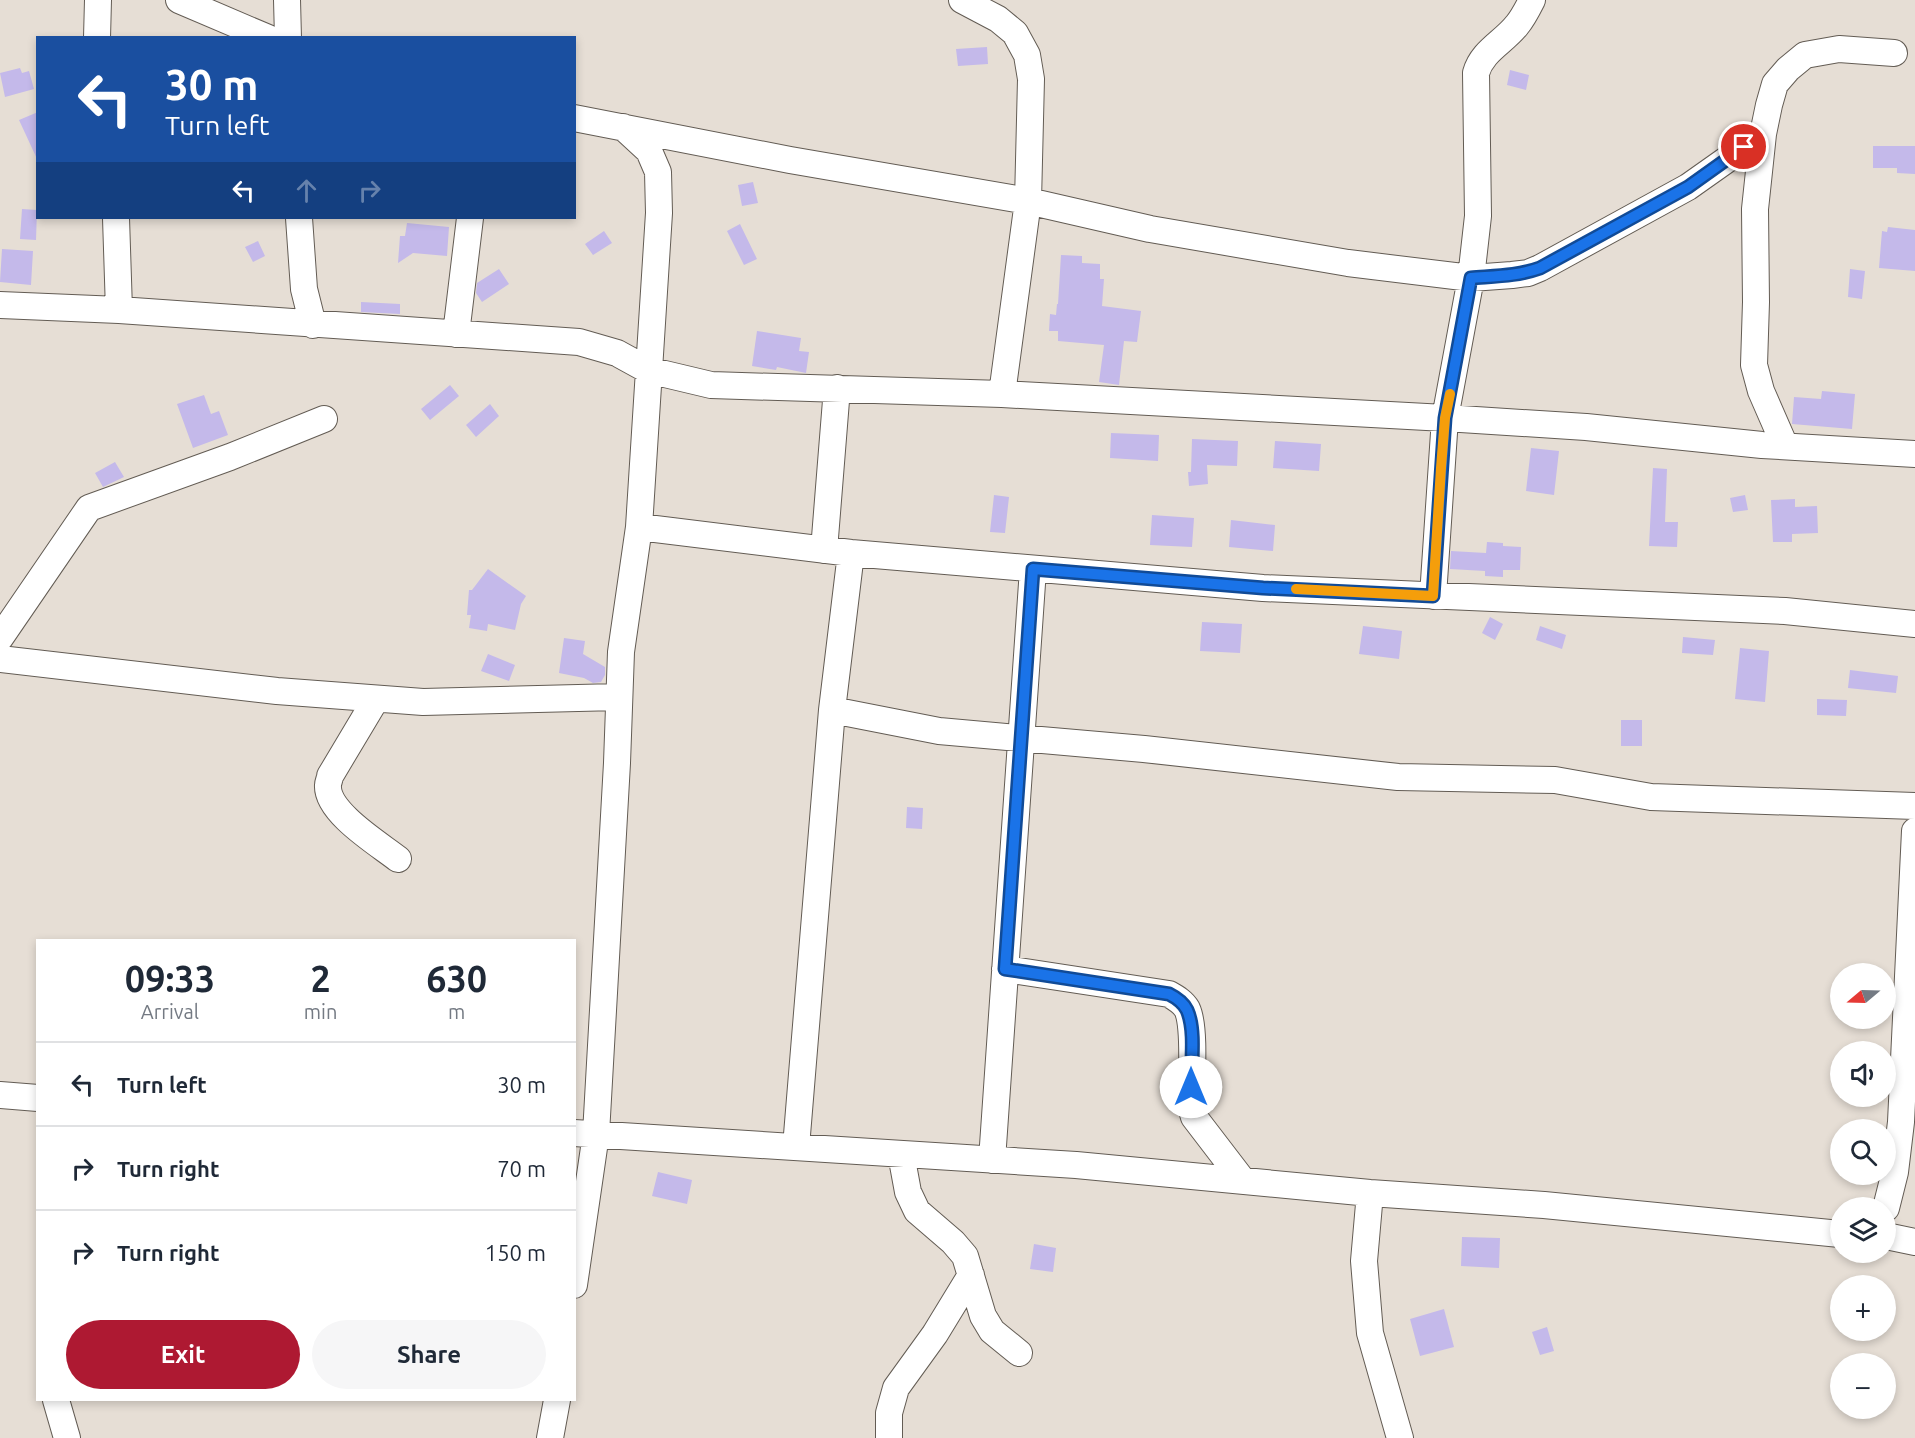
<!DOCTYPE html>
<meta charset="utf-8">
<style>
body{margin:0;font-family:Ubuntu,sans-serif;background:#f6f6f7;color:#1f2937;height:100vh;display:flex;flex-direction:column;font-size:22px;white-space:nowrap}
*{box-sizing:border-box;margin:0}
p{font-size:20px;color:#747a83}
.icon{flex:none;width:33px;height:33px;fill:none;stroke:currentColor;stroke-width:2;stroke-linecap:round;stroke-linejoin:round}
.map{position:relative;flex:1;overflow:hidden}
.side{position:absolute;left:36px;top:939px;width:540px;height:462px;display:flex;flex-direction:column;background:#fff;border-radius:0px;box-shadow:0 3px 9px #0003}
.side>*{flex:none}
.banner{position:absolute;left:36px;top:36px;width:540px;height:183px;border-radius:0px;box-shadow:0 3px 9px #0003;background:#1a4fa0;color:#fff;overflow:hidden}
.needle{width:39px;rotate:251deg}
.fabs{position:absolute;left:1830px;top:963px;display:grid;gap:12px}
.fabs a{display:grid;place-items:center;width:66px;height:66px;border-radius:50%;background:#fff;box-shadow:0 3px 9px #0003;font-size:30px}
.pin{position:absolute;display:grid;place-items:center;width:51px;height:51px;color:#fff;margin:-26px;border:3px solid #fff;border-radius:50%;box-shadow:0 2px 6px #0007}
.me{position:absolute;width:66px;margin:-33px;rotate:0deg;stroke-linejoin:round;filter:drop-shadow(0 0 4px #0008)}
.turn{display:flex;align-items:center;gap:21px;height:126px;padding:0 30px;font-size:27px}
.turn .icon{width:78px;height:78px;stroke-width:2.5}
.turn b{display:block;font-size:42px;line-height:51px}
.lanes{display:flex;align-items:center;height:57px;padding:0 30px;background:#0003;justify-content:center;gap:30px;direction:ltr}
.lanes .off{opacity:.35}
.eta{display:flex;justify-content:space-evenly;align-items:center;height:102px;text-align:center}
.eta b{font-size:36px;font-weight:600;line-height:42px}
.cta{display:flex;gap:12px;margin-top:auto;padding:12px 30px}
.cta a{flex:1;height:69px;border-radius:36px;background:#ae1932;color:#fff;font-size:24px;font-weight:600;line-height:69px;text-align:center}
.cta a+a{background:#f6f6f7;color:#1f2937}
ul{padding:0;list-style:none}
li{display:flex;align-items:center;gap:18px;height:84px;padding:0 30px;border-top:2px solid #e0e1e3}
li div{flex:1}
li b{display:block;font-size:22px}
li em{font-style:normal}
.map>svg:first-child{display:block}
.building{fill:#c4b9ea}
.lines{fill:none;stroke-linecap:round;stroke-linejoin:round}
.minor-casing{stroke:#635c54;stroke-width:28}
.minor{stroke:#fff;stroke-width:26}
.route-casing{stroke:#114b97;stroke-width:15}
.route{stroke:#1a73e8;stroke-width:10}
.slow{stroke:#f59e0b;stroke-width:10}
</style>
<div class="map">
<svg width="1915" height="1438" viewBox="0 0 1915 1438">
<rect width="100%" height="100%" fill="#e6ded5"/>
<path class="building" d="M 987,47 L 988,64 L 958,66 L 956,49 Z
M 20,68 L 22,73 L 29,71 L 34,89 L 5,97 L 0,73 Z
M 1510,70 L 1529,75 L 1526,90 L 1507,85 Z
M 38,112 L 38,161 L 19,120 Z
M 1873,146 L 1915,146 L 1915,174 L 1897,173 L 1897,168 L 1873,168 Z
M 753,182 L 758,203 L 742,206 L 738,185 Z
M 22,209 L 37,210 L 36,240 L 20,239 Z
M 407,223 L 449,227 L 447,256 L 413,253 L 398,263 L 400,236 L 405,236 Z
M 740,224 L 757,259 L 744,265 L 727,231 Z
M 1888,227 L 1915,230 L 1915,271 L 1879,268 L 1882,231 L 1887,232 Z
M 604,231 L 612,243 L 593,255 L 585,244 Z
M 258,241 L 265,256 L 253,262 L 245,247 Z
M 2,249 L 33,251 L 31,285 L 0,282 Z
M 1061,255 L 1082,256 L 1082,263 L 1100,264 L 1100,279 L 1104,279 L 1102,306 L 1141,311 L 1137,342 L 1124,341 L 1119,385 L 1099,382 L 1104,345 L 1058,341 L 1058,331 L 1049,331 L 1050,314 L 1056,315 L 1057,304 L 1058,304 Z
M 499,269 L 509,284 L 482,302 L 476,293 L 477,283 Z
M 1850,269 L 1865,271 L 1862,299 L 1848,297 Z
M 361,302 L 400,304 L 400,314 L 361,312 Z
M 757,331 L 801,338 L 799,351 L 809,352 L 806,373 L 777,367 L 776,370 L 752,366 Z
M 450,385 L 459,396 L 430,420 L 421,409 Z
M 1822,391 L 1855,394 L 1852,429 L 1792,424 L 1794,397 L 1821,399 Z
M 204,395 L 211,414 L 219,411 L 228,435 L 193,448 L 177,404 Z
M 490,404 L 499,416 L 476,437 L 466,425 Z
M 1111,433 L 1159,435 L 1158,461 L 1110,458 Z
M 1192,439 L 1238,441 L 1237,466 L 1207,465 L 1208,484 L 1189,486 L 1188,472 L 1191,472 Z
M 1275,441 L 1321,444 L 1319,471 L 1273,468 Z
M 1531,448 L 1559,451 L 1554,495 L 1526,491 Z
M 115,462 L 124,477 L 103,487 L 95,473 Z
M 1653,468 L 1667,469 L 1665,522 L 1678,522 L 1677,547 L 1649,546 Z
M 994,495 L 1009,497 L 1005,533 L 990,532 Z
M 1745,495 L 1748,510 L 1733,512 L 1730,498 Z
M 1795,499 L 1795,507 L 1817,506 L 1818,533 L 1792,534 L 1792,542 L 1773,542 L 1771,500 Z
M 1152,515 L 1194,518 L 1192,547 L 1150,545 Z
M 1231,520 L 1275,525 L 1273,551 L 1229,547 Z
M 1487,542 L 1503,543 L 1503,546 L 1521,547 L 1520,570 L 1503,570 L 1503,577 L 1485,576 L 1485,571 L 1450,569 L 1451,551 L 1486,553 Z
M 488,569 L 526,596 L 521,604 L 515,630 L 488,624 L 487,631 L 469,628 L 471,615 L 467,615 L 469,590 L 472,590 Z
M 1490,617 L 1503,624 L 1495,640 L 1482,633 Z
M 1202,622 L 1242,624 L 1240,653 L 1200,651 Z
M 1363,626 L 1402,631 L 1399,659 L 1359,654 Z
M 1540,626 L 1566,635 L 1562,649 L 1536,640 Z
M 1683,637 L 1715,640 L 1713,655 L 1682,653 Z
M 564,638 L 585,641 L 583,654 L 605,667 L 605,675 L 601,682 L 593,683 L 584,678 L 559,673 Z
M 1740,648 L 1769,651 L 1765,702 L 1735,699 Z
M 488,654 L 515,665 L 509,681 L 481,671 Z
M 1850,670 L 1898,676 L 1896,693 L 1848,688 Z
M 1817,699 L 1847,700 L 1846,716 L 1817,715 Z
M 1621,720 L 1642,720 L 1642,746 L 1621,746 Z
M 907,807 L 923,808 L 922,829 L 906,828 Z
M 658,1172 L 692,1180 L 687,1204 L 652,1196 Z
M 1462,1237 L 1500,1238 L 1499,1268 L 1461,1266 Z
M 1034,1244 L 1056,1248 L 1053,1272 L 1030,1269 Z
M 1444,1309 L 1454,1347 L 1420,1356 L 1410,1319 Z
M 1547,1327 L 1554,1351 L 1540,1355 L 1532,1332 Z"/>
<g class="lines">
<g class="minor-casing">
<path id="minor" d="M 179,0 L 268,38
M 287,0 L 288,38
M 962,0 L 998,19 L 1015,33 L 1027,55 L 1031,79 L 1028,201 L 1002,394
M 97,38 L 98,0
M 574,118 L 790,160 L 1028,201 L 1150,229 L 1348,263 L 1471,278 L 1512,275 L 1528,273 L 1540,268 L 1688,187 L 1763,134
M 116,218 L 119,310
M 299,218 L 304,289 L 313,325
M 0,305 L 119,310 L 579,342 L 617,353 L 648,370 L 711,385 L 1002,394 L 1445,418 L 1586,427 L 1762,445 L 1915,454
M 456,334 L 470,218
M 1785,446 L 1761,391 L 1754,365 L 1756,302 L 1755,209 L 1763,134 L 1769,105 L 1775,84 L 1788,69 L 1805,55 L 1839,49 L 1894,53
M 639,527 L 851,553 L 1263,588 L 1785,611 L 1915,624
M 824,550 L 837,388
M 1433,596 L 1445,418 L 1471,278 L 1478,216 L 1476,73 C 1482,51 1504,42 1517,25 C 1523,18 1528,8 1532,0
M 0,638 L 89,508 L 230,457 L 324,419
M 0,659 L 277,691 L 423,702 L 618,697
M 376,699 L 330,776 C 330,779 328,782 328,785 C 326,812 379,844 398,859
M 832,710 L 939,731 L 1144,749 L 1398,777 L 1555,780 L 1651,797 L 1915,806
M 1005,969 L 1169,994 C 1176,998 1183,1002 1187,1009 C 1196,1028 1191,1084 1191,1107 L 1194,1117 L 1243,1181
M 0,1095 L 38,1098
M 574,1133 L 1076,1165 L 1370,1193 L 1544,1205 L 1840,1234
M 796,1147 L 832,710 L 851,553
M 901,1154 L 908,1192 L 917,1211 L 953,1242 L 965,1256 L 983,1316 L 992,1331 L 1019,1353
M 992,1160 L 1033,569
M 1370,1193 L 1364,1261 L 1370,1333 L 1400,1438
M 1886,1208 L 1895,1172 L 1901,1122 L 1915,831
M 1886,1236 L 1915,1242
M 574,1285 L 596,1134 L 617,763 L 621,652 L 639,527 L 659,213 L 658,172 L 649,151 L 623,127
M 56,1400 L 67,1438
M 550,1438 L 557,1400
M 889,1438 L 889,1413 L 896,1388 L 935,1334 L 971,1275"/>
</g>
<use href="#minor" class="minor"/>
</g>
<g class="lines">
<g class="route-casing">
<path id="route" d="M 1191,1087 C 1191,1064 1196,1030 1187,1010 C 1183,1002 1177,998 1169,994 L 1005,969 L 1033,569 L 1263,588 L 1433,596 L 1445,418 L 1471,278 C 1495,276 1518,276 1540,268 L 1688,187 L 1744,147"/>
</g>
<use href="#route" class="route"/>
<path class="slow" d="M 1296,589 L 1433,596 L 1441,468 L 1445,418 L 1450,394"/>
</g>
</svg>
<div class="fabs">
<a><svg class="needle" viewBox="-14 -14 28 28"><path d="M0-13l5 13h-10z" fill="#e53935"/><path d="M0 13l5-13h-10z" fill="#747a83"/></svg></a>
<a><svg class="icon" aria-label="sound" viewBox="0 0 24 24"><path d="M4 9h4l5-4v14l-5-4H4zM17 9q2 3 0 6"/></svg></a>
<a><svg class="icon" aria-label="search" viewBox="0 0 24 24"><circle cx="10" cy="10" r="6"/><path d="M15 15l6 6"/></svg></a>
<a><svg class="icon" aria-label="layers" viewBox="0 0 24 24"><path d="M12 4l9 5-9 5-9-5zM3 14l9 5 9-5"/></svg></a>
<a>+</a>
<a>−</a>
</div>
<div class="pin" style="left:1744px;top:147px;background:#d93025"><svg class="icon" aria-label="arrive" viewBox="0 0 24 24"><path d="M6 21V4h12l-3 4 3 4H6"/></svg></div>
<svg class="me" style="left:1191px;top:1087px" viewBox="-20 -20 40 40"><circle r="19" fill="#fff"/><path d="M0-13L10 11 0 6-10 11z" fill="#1a73e8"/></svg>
<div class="banner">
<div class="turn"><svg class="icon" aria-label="left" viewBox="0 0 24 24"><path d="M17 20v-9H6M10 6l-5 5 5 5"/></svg><div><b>30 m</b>Turn left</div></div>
<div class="lanes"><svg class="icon" aria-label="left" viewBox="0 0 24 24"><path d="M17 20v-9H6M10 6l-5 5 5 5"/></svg><svg class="icon off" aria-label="ahead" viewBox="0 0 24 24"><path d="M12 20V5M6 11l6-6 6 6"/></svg><svg class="icon off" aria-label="right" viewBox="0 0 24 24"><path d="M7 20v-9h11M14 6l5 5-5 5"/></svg></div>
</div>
<section class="side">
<div class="eta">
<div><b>09:33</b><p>Arrival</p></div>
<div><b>2</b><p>min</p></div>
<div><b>630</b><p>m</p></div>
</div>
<ul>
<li><svg class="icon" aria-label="left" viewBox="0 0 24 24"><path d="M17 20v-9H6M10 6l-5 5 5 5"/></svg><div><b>Turn left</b></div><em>30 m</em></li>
<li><svg class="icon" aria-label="right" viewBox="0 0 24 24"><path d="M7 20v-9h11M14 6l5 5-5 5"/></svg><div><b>Turn right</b></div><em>70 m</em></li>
<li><svg class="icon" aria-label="right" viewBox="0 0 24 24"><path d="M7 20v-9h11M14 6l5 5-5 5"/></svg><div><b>Turn right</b></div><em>150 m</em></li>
</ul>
<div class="cta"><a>Exit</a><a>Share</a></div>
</section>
</div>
